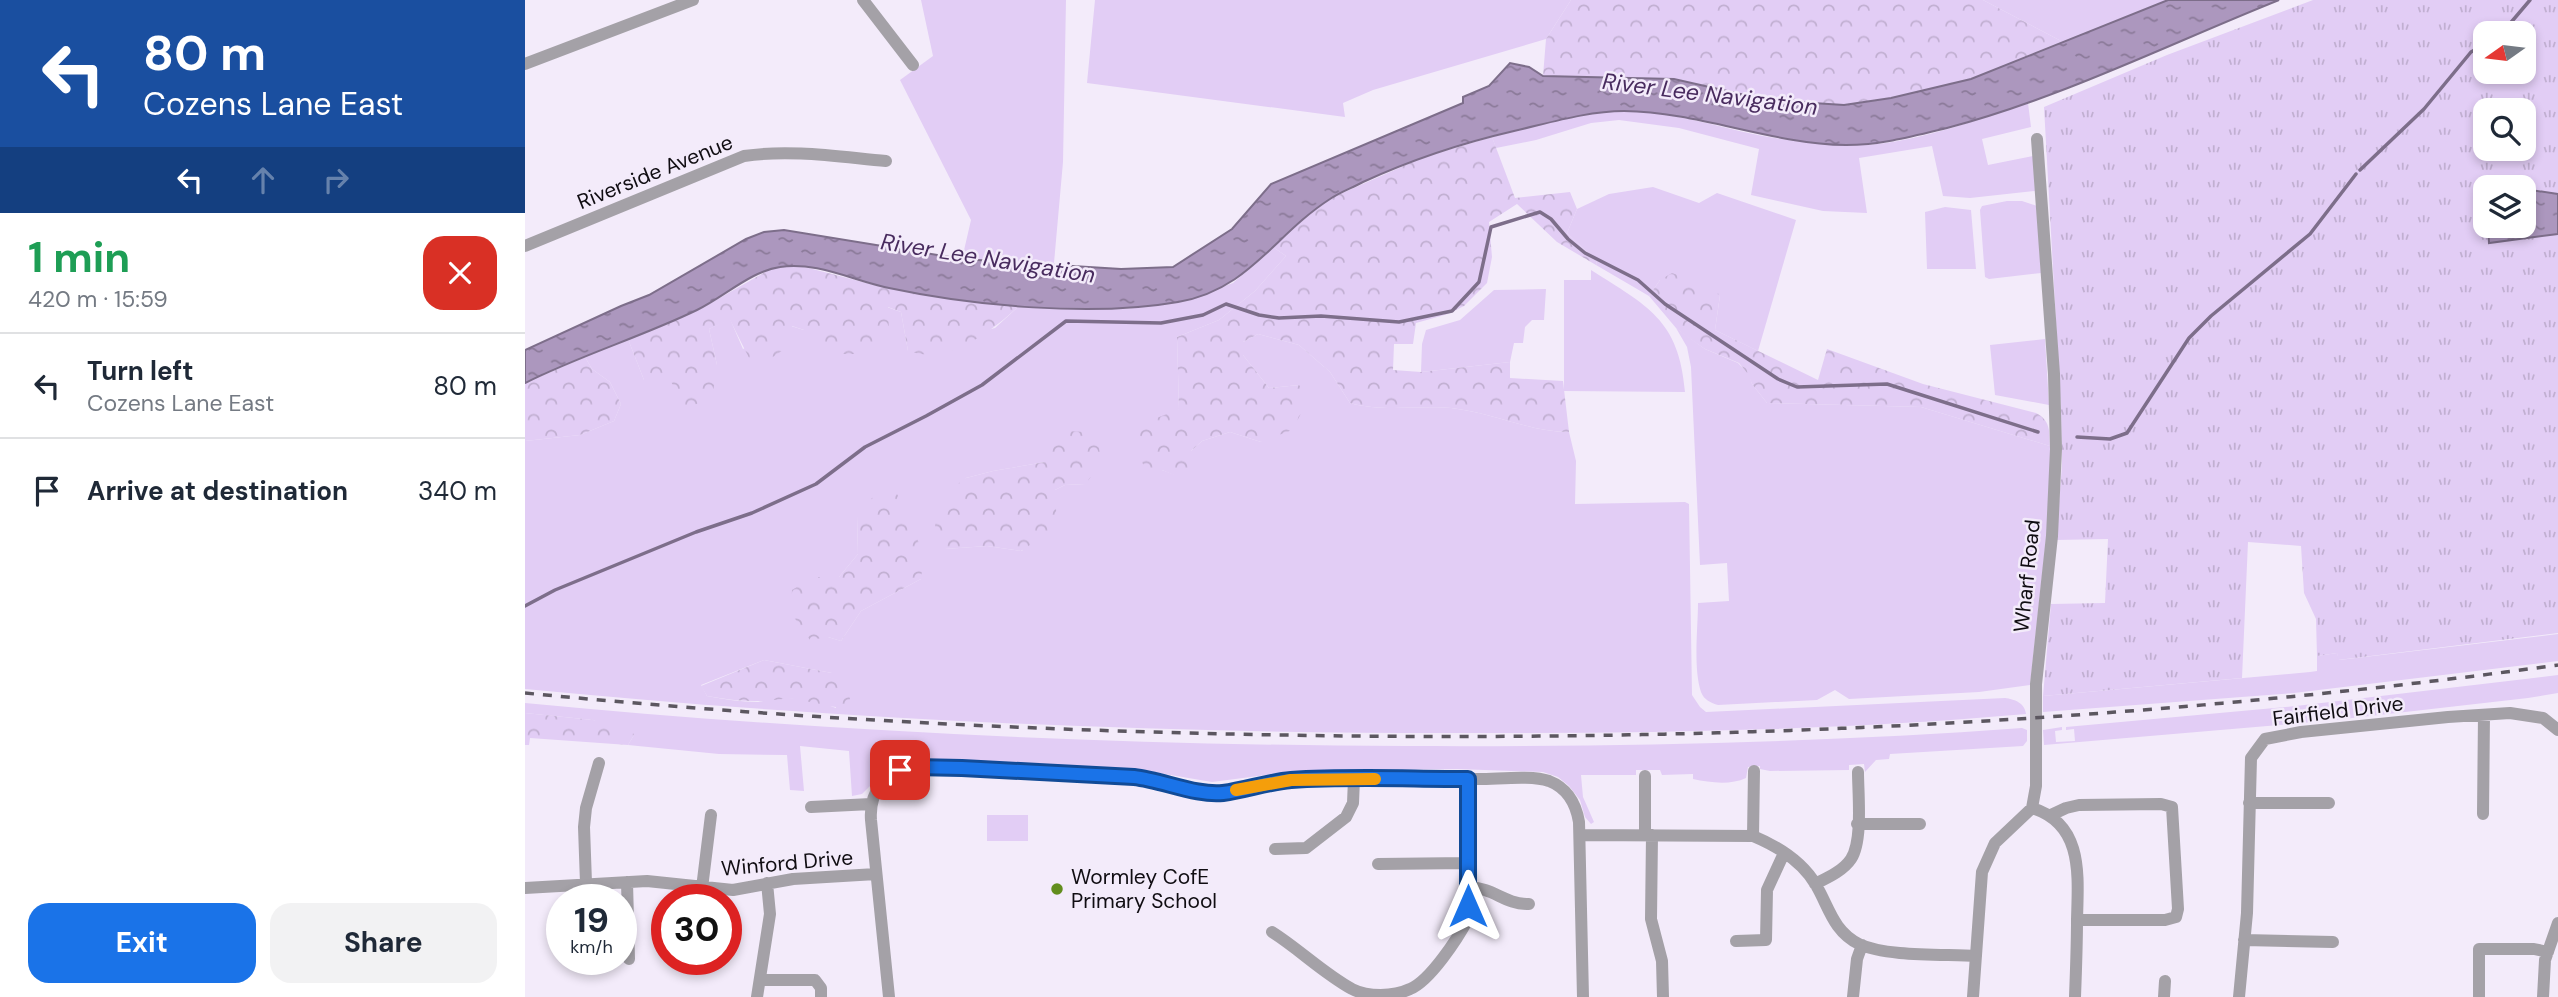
<!DOCTYPE html>
<meta charset="utf-8">
<style>
body{margin:0;font-family:"DM Sans",sans-serif;background:#f2f2f3;color:#1f2937;height:100vh;display:flex;flex-direction:column;font-size:26px;white-space:nowrap}
*{box-sizing:border-box;margin:0}
p{font-size:23px;color:#747a83}
.icon{flex:none;width:38px;height:38px;fill:none;stroke:currentColor;stroke-width:2;stroke-linecap:round;stroke-linejoin:round}
.map{position:relative;flex:1;overflow:hidden}
.details{display:flex;flex-direction:column;background:#fff;width:525px}
.details>*{flex:none}
.guide{background:#1a4fa0;color:#fff;overflow:hidden}
.needle{width:46px;rotate:256deg}
.buttons{position:absolute;left:1948px;top:21px;display:grid;gap:14px}
.buttons a{display:grid;place-items:center;width:63px;height:63px;border-radius:14px;background:#fff;box-shadow:0 4px 10px #0003;font-size:35px}
.speed{position:absolute;left:21px;top:884px;display:flex;gap:14px;font-size:35px;font-weight:700;text-align:center}
.speed>*{display:grid;place-content:center;width:91px;height:91px;border-radius:50%;background:#fff;box-shadow:0 4px 10px #0003;line-height:1}
.speed small{font-size:18px;font-weight:400}
.speed .limit{border:10px solid #d22;background:#fff;color:#111}
.pin{position:absolute;display:grid;place-items:center;width:60px;height:60px;color:#fff;margin:-30px;border-radius:14px;box-shadow:0 4px 10px #0006}
.me{position:absolute;width:77px;margin:-38px;rotate:0deg;stroke-linejoin:round;filter:drop-shadow(0 0 5px #0008)}
.turn{display:flex;align-items:center;gap:24px;height:147px;padding:0 28px;font-size:32px}
.turn .icon{width:91px;height:91px;stroke-width:2.5}
.turn b{display:block;font-size:49px;line-height:60px}
.lanes{display:flex;align-items:center;height:66px;padding:0 28px;background:#0003;justify-content:center;gap:35px;direction:ltr}
.lanes .off{opacity:.35}
.round{display:grid;place-items:center;flex:none;width:74px;height:74px;border-radius:21px;background:#f2f2f3}
.head{display:flex;align-items:center;justify-content:space-between;height:119px;padding:0 28px}
h1{font-size:42px;font-weight:700;line-height:52px;color:#1e9e55}
.primary-button{display:flex;gap:14px;margin-top:auto;padding:14px 28px}
.primary-button a{flex:1;height:80px;border-radius:21px;background:#1a73e8;color:#fff;font-size:28px;font-weight:700;line-height:80px;text-align:center}
.primary-button a+a{background:#f2f2f3;color:#1f2937}
ul{padding:0;list-style:none}
li{display:flex;align-items:center;gap:21px;height:105px;padding:0 28px;border-top:2px solid #e0e1e3}
li div{flex:1}
li b{display:block;font-size:26px}
li em{font-style:normal}
main{display:flex;flex:1;min-height:0}
.map>svg:first-child{display:block}
.green{fill:#e2cdf5;fill-rule:evenodd}
.forest{fill:url(#forest-crowns)}
.park{fill:url(#park-tufts);fill-rule:evenodd}
.water{fill:url(#water-ripples);stroke:#7d6e8a;stroke-width:2}
.lines{fill:none;stroke-linecap:round;stroke-linejoin:round}
.stream{stroke:#7d6e8a;stroke-width:3.5}
.street{stroke:#a4a1a7;stroke-width:12}
.rail{stroke:#5c5760;stroke-width:3.5;stroke-dasharray:9 9;stroke-linecap:butt}
.route-casing{stroke:#114b97;stroke-width:18}
.route{stroke:#1a73e8;stroke-width:12}
.slow{stroke:#f59e0b;stroke-width:12}
.poi-dot{fill:#628d1d;stroke:#f3ebfa;stroke-width:2.5}
.labels{text-anchor:middle;stroke-width:5;stroke-linejoin:round;paint-order:stroke}
.street-label{font-size:21px;fill:#100d12;stroke:#f3ebfa}
.poi-label{font-size:21px;fill:#100d12;stroke:#f3ebfa;text-anchor:start}
.water-label{font-size:23px;font-style:italic;fill:#482b5e;stroke:#f3ebfa}
</style>
<main>
<section class="details">
<div class="guide">
<div class="turn"><svg class="icon" aria-label="left" viewBox="0 0 24 24"><path d="M17 20v-9H6M10 6l-5 5 5 5"/></svg><div><b>80 m</b>Cozens Lane East</div></div>
<div class="lanes"><svg class="icon" aria-label="left" viewBox="0 0 24 24"><path d="M17 20v-9H6M10 6l-5 5 5 5"/></svg><svg class="icon off" aria-label="ahead" viewBox="0 0 24 24"><path d="M12 20V5M6 11l6-6 6 6"/></svg><svg class="icon off" aria-label="right" viewBox="0 0 24 24"><path d="M7 20v-9h11M14 6l5 5-5 5"/></svg></div>
</div>
<div class="head"><div><h1>1 min</h1><p>420 m · 15:59</p></div><a class="round" style="background:#d93025;color:#fff"><svg class="icon" aria-label="close" viewBox="0 0 24 24"><path d="M6 6l12 12M18 6L6 18"/></svg></a></div>
<ul>
<li><svg class="icon" aria-label="left" viewBox="0 0 24 24"><path d="M17 20v-9H6M10 6l-5 5 5 5"/></svg><div><b>Turn left</b><p>Cozens Lane East</p></div><em>80 m</em></li>
<li><svg class="icon" aria-label="arrive" viewBox="0 0 24 24"><path d="M6 21V4h12l-3 4 3 4H6"/></svg><div><b>Arrive at destination</b></div><em>340 m</em></li>
</ul>
<div class="primary-button"><a>Exit</a><a>Share</a></div>
</section>
<div class="map">
<svg width="2033" height="997" viewBox="0 0 2033 997">
<defs>
<pattern id="forest-crowns" width="20" height="18" patternUnits="userSpaceOnUse" patternTransform="scale(1.75)"><rect width="20" height="18" fill="#e2cdf5"/><path d="M2 6a3 3 0 1 1 6 0M12 15a3 3 0 1 1 6 0" fill="none" stroke="#c1afd1"/></pattern>
<pattern id="park-tufts" width="24" height="20" patternUnits="userSpaceOnUse" patternTransform="scale(1.75)"><rect width="24" height="20" fill="#e2cdf5"/><path d="M3 7l-1-3M5 7V3M7 7l1-3M15 17l-1-3M17 17v-4M19 17l1-3" fill="none" stroke="#c1afd1"/></pattern>
<pattern id="water-ripples" width="26" height="14" patternUnits="userSpaceOnUse" patternTransform="scale(1.75)"><rect width="26" height="14" fill="#ac97be"/><path d="M2 4q2-2 4 0t4 0M15 11q2-2 4 0t4 0" fill="none" stroke="#8b7a99"/></pattern>
</defs>
<rect width="100%" height="100%" fill="#f3ebfa"/>
<path class="green" d="M 396,0 L 541,0 L 538,162 L 529,263 L 437,259 L 446,220 L 375,80 L 408,56 Z
M 570,0 L 1046,0 L 1021,39 L 848,90 L 818,103 L 820,117 L 562,83 Z
M 1458,0 L 1643,0 L 1538,42 Z
M 1503,103 L 1506,127 L 1457,139 L 1463,165 L 1508,156 L 1510,191 L 1445,198 L 1418,196 L 1407,146 L 1334,158 L 1342,213 L 1298,211 L 1226,195 L 1234,149 L 1154,128 L 1094,120 L 1066,123 L 1011,140 L 971,148 L 967,137 C 1008,126 1054,113 1097,111 C 1143,110 1188,126 1233,135 C 1259,140 1290,144 1317,145 C 1380,148 1444,122 1503,103 Z
M 1128,187 L 1174,203 L 1192,193 L 1271,220 L 1233,351 L 1190,330 L 1195,295 L 1135,280 L 1124,296 L 1071,265 L 1072,261 L 1042,233 L 1052,209 L 1084,194 Z
M 1482,201 L 1497,201 L 1512,206 L 1516,273 L 1464,279 L 1460,277 L 1455,210 L 1457,206 Z
M 1420,207 L 1446,210 L 1451,269 L 1402,269 L 1400,212 Z
M 748,247 L 761,256 L 730,291 L 694,320 L 652,337 L 654,409 L 621,469 L 637,470 L 656,477 L 666,451 L 677,441 L 705,432 L 736,442 L 774,385 L 744,388 L 718,355 L 718,342 L 733,334 L 774,345 L 805,372 L 825,403 C 860,413 897,404 933,409 C 971,414 1005,432 1044,432 L 1051,461 L 1050,504 L 1160,502 L 1164,504 L 1167,695 L 1175,707 L 1181,712 L 1480,698 C 1489,699 1500,703 1501,714 C 1321,730 1139,733 958,733 C 638,734 319,720 0,689 L 0,441 L 55,435 L 89,421 L 96,404 L 85,382 L 67,369 L 60,357 L 103,339 L 119,380 L 192,365 L 184,329 L 205,319 L 218,349 L 266,326 L 279,330 L 362,307 L 376,312 L 383,351 L 470,328 L 494,306 L 600,309 L 655,302 L 708,283 ZM 520,462 L 560,484 L 540,485 L 530,490 L 497,551 L 462,546 L 420,549 L 420,519 L 441,478 L 468,471 ZM 332,516 L 396,579 L 336,611 L 316,641 L 303,637 L 288,577 L 314,577 L 333,554 ZM 239,660 L 307,673 L 311,708 C 293,701 269,697 250,698 C 244,699 239,701 233,702 C 216,702 199,699 182,696 L 176,685 Z
M 1066,270 C 1122,306 1154,319 1160,392 L 1039,391 L 1039,280 L 1066,280 Z
M 1021,289 L 1019,320 L 1007,320 L 1000,327 L 998,343 L 989,343 L 985,362 L 896,372 L 897,344 L 901,330 L 935,320 L 969,290 Z
M 1151,328 L 1180,349 L 1213,363 L 1224,374 L 1227,384 L 1242,403 L 1396,407 L 1525,446 L 1525,504 L 1505,685 L 1454,692 L 1324,699 L 1310,690 L 1292,700 L 1193,705 C 1186,703 1179,700 1176,692 C 1168,668 1173,628 1173,603 L 1204,601 L 1202,563 L 1175,565 L 1166,367 L 1162,347 Z
M 1520,339 L 1524,405 L 1470,395 L 1465,345 Z
M 2033,634 L 2033,661 L 1769,693 L 1518,712 L 1518,696 L 1785,672 L 1792,671 L 1792,656 L 1812,653 L 1814,660 Z
M 2033,675 L 2033,693 L 2003,698 L 1810,720 L 1809,715 L 1794,717 L 1792,710 L 1787,711 L 1788,722 L 1519,745 L 1518,730 L 1537,727 L 1537,730 L 1530,731 L 1531,742 L 1550,741 L 1549,729 L 1541,730 L 1541,727 L 1771,706 Z
M 0,703 C 293,731 586,745 880,746 C 1086,747 1292,743 1497,728 L 1502,730 L 1502,741 L 1498,746 L 1365,754 L 1364,759 L 1351,760 L 1340,772 L 1339,764 L 1324,765 L 1324,770 L 1245,771 L 1235,769 L 1235,766 L 1223,767 L 1221,778 C 1206,785 1186,783 1168,779 L 1168,774 L 1137,775 L 1135,770 L 1111,770 L 1111,775 L 1056,775 L 1058,797 L 1069,822 L 1066,824 L 1060,817 L 1055,800 L 1044,786 L 1033,777 L 1018,772 L 932,769 L 771,771 L 687,782 L 610,769 L 387,759 L 365,766 L 337,794 L 327,796 L 324,751 L 275,746 L 279,791 L 265,790 L 262,755 L 194,754 L 103,745 L 109,735 L 68,720 L 0,713 Z
M 462,815 L 503,815 L 503,841 L 462,841 Z"/>
<path class="forest" d="M 1046,0 L 1458,0 L 1538,42 L 1446,79 L 1366,98 L 1319,105 L 1242,100 L 1149,79 L 1018,76 L 1021,39 Z
M 967,137 L 990,198 L 1045,192 L 1052,209 L 1042,233 L 1072,261 L 1071,265 L 1032,242 L 992,204 L 964,222 L 967,257 L 962,283 L 939,306 L 923,314 L 891,323 L 888,344 L 869,344 L 868,370 L 896,372 L 985,362 L 985,378 L 1038,381 L 1044,432 C 1005,432 971,414 933,409 C 897,404 860,413 825,403 L 805,372 L 774,345 L 733,334 L 718,342 L 718,355 L 744,388 L 774,385 L 784,399 L 767,430 L 736,442 L 705,432 L 677,441 L 666,451 L 667,471 L 656,478 L 637,470 L 621,470 L 613,454 L 607,428 L 654,409 L 652,337 L 694,320 L 730,291 L 761,256 L 748,247 L 771,225 L 806,198 L 899,157 Z
M 272,265 L 361,288 L 494,306 C 465,332 424,365 383,351 L 376,312 L 363,307 L 364,334 L 337,354 L 303,354 L 285,345 L 279,330 L 267,326 L 261,348 L 245,359 L 225,360 L 205,320 L 184,329 L 192,365 L 188,392 L 172,404 L 160,406 L 145,380 L 119,380 L 103,339 L 177,308 L 249,267 Z
M 1147,273 L 1182,285 L 1195,295 L 1190,330 L 1293,380 L 1302,349 L 1398,384 L 1511,413 C 1526,421 1524,431 1525,446 L 1396,407 L 1242,403 L 1227,384 L 1223,374 L 1214,363 L 1180,349 L 1161,336 L 1151,328 L 1124,296 L 1135,280 Z
M 60,357 L 67,369 L 85,382 L 96,404 L 89,421 L 55,435 L 0,441 L 0,383 Z
M 539,431 L 562,432 L 573,442 L 577,464 L 560,484 L 540,485 L 530,490 L 532,527 L 496,551 L 462,546 L 420,549 L 411,541 L 410,523 L 420,518 L 418,495 L 441,478 L 468,471 L 520,462 L 522,444 Z
M 352,492 L 372,494 C 386,522 401,546 396,579 L 336,611 L 316,641 L 303,637 L 285,640 L 266,613 L 267,590 L 288,577 L 314,577 L 333,554 L 332,516 Z
M 239,660 L 307,673 L 315,680 L 325,698 L 323,707 C 305,709 287,701 269,699 C 256,698 244,702 231,701 C 215,701 198,699 182,696 L 176,686 Z
M 0,713 L 68,720 L 105,727 L 109,735 L 103,745 L 5,738 L 4,745 L 0,745 Z"/>
<path class="park" d="M 1788,0 L 2033,0 L 2033,633 L 1813,660 L 1812,653 L 1792,656 L 1791,619 L 1779,593 L 1776,546 L 1723,542 L 1717,678 L 1518,696 L 1526,604 L 1580,603 L 1583,539 L 1531,540 L 1537,465 L 1536,412 L 1519,107 L 1642,55 ZM 1960,33 L 1998,33 L 1998,72 L 1960,72 ZM 1960,110 L 1998,110 L 1998,149 L 1960,149 ZM 1960,187 L 1998,187 L 1998,226 L 1960,226 Z"/>
<path class="water" d="M 1643,0 L 1754,0 C 1644,44 1536,98 1422,128 C 1389,136 1356,145 1321,145 C 1246,144 1174,112 1099,111 C 1063,111 1024,123 989,131 C 937,143 886,160 838,182 C 827,188 815,192 805,199 C 749,235 724,290 653,302 C 568,317 448,306 364,288 C 329,281 291,261 255,267 C 226,271 199,297 172,310 C 116,337 56,355 0,383 L 0,350 L 96,306 L 124,295 L 221,239 L 239,232 L 259,230 L 437,259 L 596,269 L 648,267 L 707,229 L 746,184 L 938,103 L 938,97 L 964,86 L 985,63 L 1004,67 L 1018,76 L 1149,79 L 1242,100 L 1319,105 L 1366,98 L 1446,79 Z
M 1999,189 L 2033,194 L 2033,234 L 1964,243 L 1963,226 L 1998,226 Z"/>
<g class="lines">
<path class="stream" d="M 1977,33 L 2005,0
M 1835,170 L 1899,109 L 1946,52 L 1960,44
M 1552,437 L 1585,439 L 1602,433 L 1664,338 L 1686,316 L 1785,234 L 1831,174
M 0,606 L 30,590 L 171,532 L 227,513 L 291,484 L 340,447 L 401,416 L 457,385 L 541,321 L 636,323 L 678,315 L 701,304 L 734,315 L 754,318 L 796,316 L 874,322 L 927,311 L 954,282 L 966,227 L 1015,212 L 1026,219 L 1043,239 L 1060,253 L 1113,280 L 1140,304 L 1253,379 L 1272,387 L 1362,384 L 1513,432"/>
<path class="street" d="M 338,0 L 388,65
M 0,64 L 168,0
M 0,246 L 219,156 C 266,149 315,157 361,161
M 1724,803 L 1804,803
M 286,807 L 346,804
M 1507,808 C 1559,824 1553,876 1552,920 C 1552,945 1551,971 1550,997
M 1958,814 L 1959,715
M 1526,815 L 1541,808 L 1554,805 L 1636,804 L 1647,807 L 1653,909 L 1651,917 L 1640,920 L 1552,920
M 1332,824 L 1395,824
M 1055,835 L 1228,836 C 1252,846 1277,861 1291,885 C 1304,907 1308,931 1334,944 C 1361,957 1420,954 1451,956
M 1120,835 L 1120,776
M 1127,835 L 1126,919 L 1137,961 L 1138,997
M 1228,836 L 1229,771
M 750,849 L 781,848 L 821,817 L 828,803 L 829,779
M 853,864 L 943,863
M 102,882 L 104,959
M 61,883 L 59,827 L 61,808 L 74,763
M 1290,884 C 1302,878 1318,871 1326,859 C 1338,841 1333,794 1333,772
M 943,887 C 970,888 978,904 1004,904
M 0,888 L 122,881 L 208,890 L 268,879 L 351,874
M 177,888 L 186,815
M 747,932 C 774,949 798,973 827,989 C 843,997 868,997 885,989 C 905,981 933,938 943,919 L 943,779
M 1719,940 L 1808,942
M 1211,941 L 1241,940 L 1242,890 L 1259,853
M 235,980 L 290,980 L 296,988 L 296,997
M 232,997 L 245,914 L 242,883
M 364,997 L 346,820 C 344,792 360,770 389,767 L 609,777 C 638,780 670,796 698,793 C 721,790 743,782 767,780 C 829,776 892,778 954,779 C 974,779 1007,775 1024,781 C 1042,788 1051,804 1054,822 L 1058,997
M 1328,997 L 1332,959 L 1337,945
M 1448,997 L 1457,872 L 1470,843 L 1507,808 L 1511,786 L 1511,684 L 1527,536 L 1531,449 L 1529,374 L 1512,139
M 1639,997 L 1640,981
M 1714,997 L 1722,913 L 1726,758 L 1740,739 L 1776,732 L 1923,717 L 1985,713 L 2018,718 L 2033,730
M 1954,997 L 1954,949 L 2009,949 L 2023,952
M 2018,997 L 2020,960 L 2033,923"/>
<path class="rail" d="M 0,693 C 275,720 551,733 828,736 C 1231,740 1634,720 2033,665"/>
</g>
<g class="lines">
<g class="route-casing">
<path id="route" d="M 375,770 L 389,767 L 437,768 L 609,777 C 637,780 672,796 698,793 C 721,790 743,782 766,780 C 825,776 884,779 943,779 L 943,906"/>
</g>
<use href="#route" class="route"/>
<path class="slow" d="M 711,790 L 766,780 L 850,779"/>
</g>
<circle class="poi-dot" cx="532" cy="889" r="7"/>
<g class="labels">
<g class="street-label">
<text transform="translate(130 172) rotate(-22)" y="7">Riverside Avenue</text>
<text transform="translate(1502 576) rotate(-84)" y="7">Wharf Road</text>
<text transform="translate(1813 711) rotate(-7)" y="7">Fairfield Drive</text>
<text transform="translate(262 863) rotate(-5)" y="7">Winford Drive</text>
</g>
<g class="poi-label">
<text x="546" y="884">Wormley CofE<tspan x="546" dy="24">Primary School</tspan></text>
</g>
<g class="water-label">
<text transform="translate(1185 94) rotate(7)" y="8">River Lee Navigation</text>
<text transform="translate(463 258) rotate(9)" y="8">River Lee Navigation</text>
</g>
</g>
</svg>
<div class="buttons">
<a><svg class="needle" viewBox="-14 -14 28 28"><path d="M0-13l5 13h-10z" fill="#e53935"/><path d="M0 13l5-13h-10z" fill="#747a83"/></svg></a>
<a><svg class="icon" aria-label="search" viewBox="0 0 24 24"><circle cx="10" cy="10" r="6"/><path d="M15 15l6 6"/></svg></a>
<a><svg class="icon" aria-label="layers" viewBox="0 0 24 24"><path d="M12 4l9 5-9 5-9-5zM3 14l9 5 9-5"/></svg></a>
</div>
<div class="speed"><div>19<small>km/h</small></div><div class="limit">30</div></div>
<div class="pin" style="left:375px;top:770px;background:#d93025"><svg class="icon" aria-label="arrive" viewBox="0 0 24 24"><path d="M6 21V4h12l-3 4 3 4H6"/></svg></div>
<svg class="me" style="left:943px;top:906px" viewBox="-20 -20 40 40"><path d="M0-17L14 15 0 8-14 15z" fill="#1a73e8" stroke="#fff" stroke-width="4"/></svg>
</div>
</main>
